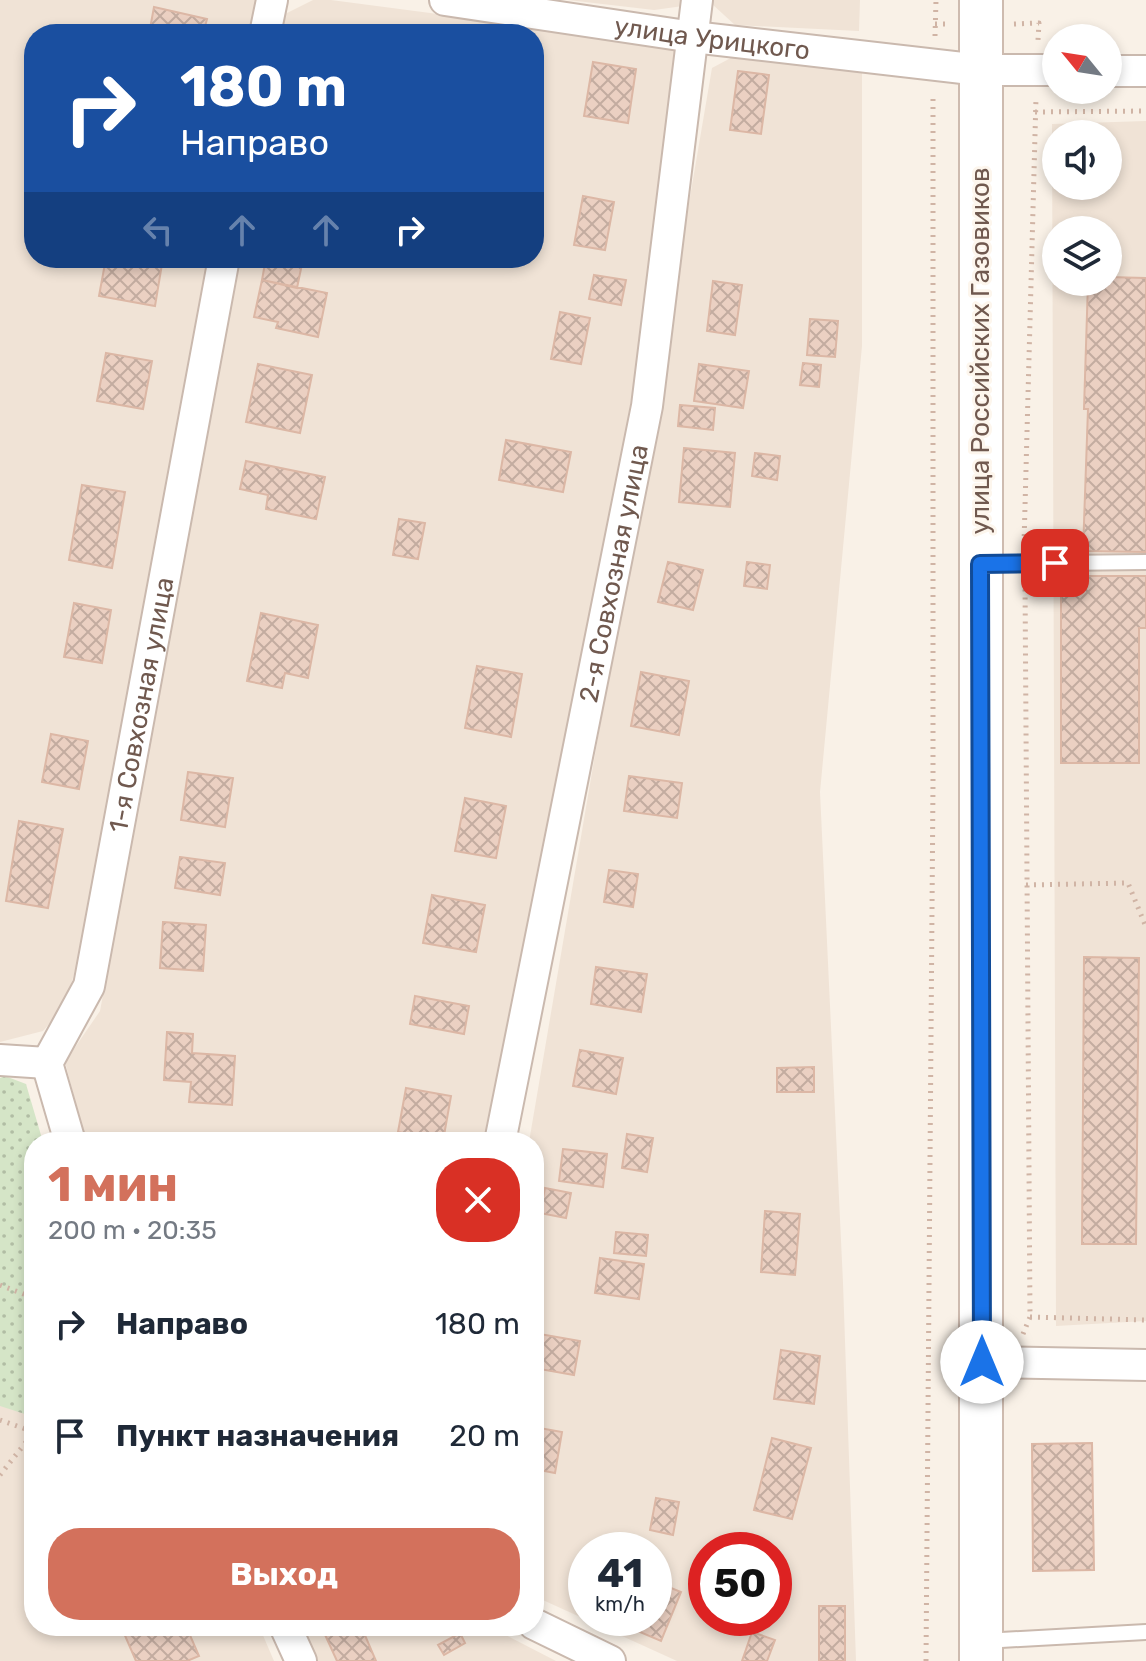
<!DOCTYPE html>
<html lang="ru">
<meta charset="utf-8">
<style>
body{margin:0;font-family:Rubik,sans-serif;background:#f2f2f3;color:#1f2937;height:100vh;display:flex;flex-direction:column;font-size:30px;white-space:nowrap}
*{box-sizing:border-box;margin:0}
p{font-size:26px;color:#747a83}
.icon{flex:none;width:44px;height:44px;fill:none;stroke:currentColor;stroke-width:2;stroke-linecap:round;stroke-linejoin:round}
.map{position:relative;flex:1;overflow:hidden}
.sheet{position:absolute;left:24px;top:1132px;width:520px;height:504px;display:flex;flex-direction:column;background:#fff;border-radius:32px;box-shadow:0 4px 12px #0003}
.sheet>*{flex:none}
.guide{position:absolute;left:24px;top:24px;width:520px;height:244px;border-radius:32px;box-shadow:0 4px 12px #0003;background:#1a4fa0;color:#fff;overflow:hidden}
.needle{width:52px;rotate:300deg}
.fabs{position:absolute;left:1042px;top:24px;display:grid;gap:16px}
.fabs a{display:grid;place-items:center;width:80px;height:80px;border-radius:50%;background:#fff;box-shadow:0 4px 12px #0003;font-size:40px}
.speed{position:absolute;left:568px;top:1532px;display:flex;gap:16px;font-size:40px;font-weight:700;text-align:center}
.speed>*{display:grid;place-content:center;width:104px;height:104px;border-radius:50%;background:#fff;box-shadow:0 4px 12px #0003;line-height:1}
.speed small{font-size:20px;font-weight:400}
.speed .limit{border:12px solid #d22;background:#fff;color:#111}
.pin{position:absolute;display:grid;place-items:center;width:68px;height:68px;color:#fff;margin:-34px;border-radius:16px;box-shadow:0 4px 12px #0006}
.me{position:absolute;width:88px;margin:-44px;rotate:0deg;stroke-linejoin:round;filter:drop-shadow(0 0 6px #0008)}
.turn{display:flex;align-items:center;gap:28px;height:168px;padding:0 24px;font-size:36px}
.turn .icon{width:104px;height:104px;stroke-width:2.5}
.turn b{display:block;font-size:56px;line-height:68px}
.lanes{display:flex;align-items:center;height:76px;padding:0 24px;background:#0003;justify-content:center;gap:40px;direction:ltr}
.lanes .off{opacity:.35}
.round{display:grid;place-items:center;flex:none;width:84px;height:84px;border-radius:32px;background:#f2f2f3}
.head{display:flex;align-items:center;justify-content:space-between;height:136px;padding:0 24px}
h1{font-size:48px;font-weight:700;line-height:60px;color:#d3715c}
.action{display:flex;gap:16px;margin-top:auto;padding:16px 24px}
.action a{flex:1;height:92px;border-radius:32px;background:#d3715c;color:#fff;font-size:32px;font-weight:700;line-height:92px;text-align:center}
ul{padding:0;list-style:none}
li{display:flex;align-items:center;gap:24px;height:112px;padding:0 24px}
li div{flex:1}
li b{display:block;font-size:30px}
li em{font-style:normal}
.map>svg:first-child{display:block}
.residential{fill:#f0e3d6;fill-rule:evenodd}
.park{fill:url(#park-dots)}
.building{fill:url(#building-cross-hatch);stroke:#dcb7a5;stroke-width:2}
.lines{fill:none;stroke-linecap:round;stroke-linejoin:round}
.service-casing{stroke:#cab9ae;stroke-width:18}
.minor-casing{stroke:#cab9ae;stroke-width:34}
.secondary-casing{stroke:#cebbaf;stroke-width:46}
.path{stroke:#d0b4a5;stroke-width:5;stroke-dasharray:2 6;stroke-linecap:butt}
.service{stroke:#fff;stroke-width:14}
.minor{stroke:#fff;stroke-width:30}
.secondary{stroke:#fff;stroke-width:42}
.route-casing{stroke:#114b97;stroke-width:20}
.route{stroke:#1a73e8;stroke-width:14}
.labels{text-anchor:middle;stroke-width:6;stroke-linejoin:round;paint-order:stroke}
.street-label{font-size:26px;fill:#70594f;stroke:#fdf6ed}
</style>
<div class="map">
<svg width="1146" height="1661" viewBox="0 0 1146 1661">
<defs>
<pattern id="park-dots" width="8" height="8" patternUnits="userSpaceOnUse" patternTransform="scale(2)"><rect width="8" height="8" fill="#d5e5c7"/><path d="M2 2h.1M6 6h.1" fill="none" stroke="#b1bda4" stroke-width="1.8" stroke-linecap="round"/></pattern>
<pattern id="building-cross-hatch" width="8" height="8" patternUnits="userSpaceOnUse" patternTransform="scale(2)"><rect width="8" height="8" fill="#ebd0c2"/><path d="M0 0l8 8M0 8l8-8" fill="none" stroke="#c3aca0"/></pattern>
</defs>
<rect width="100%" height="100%" fill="#f9f1e7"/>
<path class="residential" d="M 0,0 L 256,0 L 262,5 L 256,34 L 34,34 L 34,258 L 216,258 L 97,892 L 65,1006 L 43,1031 L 0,1042 Z
M 313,0 L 331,0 L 673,45 L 688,65 L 603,564 L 484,1142 L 86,1142 L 65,1062 L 100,1011 L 240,258 L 534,258 L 534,34 L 282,34 L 285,14 Z
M 568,0 L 684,0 L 683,6 L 654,10 Z
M 712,0 L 860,0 L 859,31 L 735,25 L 712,4 Z
M 742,52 L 862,65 L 862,346 L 820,792 L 843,1283 L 856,1661 L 677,1661 L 534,1596 L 534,1142 L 529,1142 L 712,68 ZM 586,1550 L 654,1550 L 654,1618 L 586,1618 ZM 706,1550 L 774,1550 L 774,1618 L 706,1618 Z
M 1146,121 L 1146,1321 L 1056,1326 L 1052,124 ZM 1056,134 L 1108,134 L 1108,186 L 1056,186 ZM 1056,230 L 1108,230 L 1108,282 L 1056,282 Z
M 34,1363 L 34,1626 L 259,1626 L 274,1661 L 0,1661 L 0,1372 Z
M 300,1626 L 488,1626 L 556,1661 L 316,1661 Z"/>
<path class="park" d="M 5,1076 L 26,1084 L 43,1142 L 34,1142 L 34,1417 L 0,1406 L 0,1078 Z"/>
<path class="building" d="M 154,7 L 207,19 L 203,34 L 149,34 Z
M 593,62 L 636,69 L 628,123 L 584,116 Z
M 738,71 L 769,75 L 761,134 L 730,130 Z
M 583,196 L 614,202 L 605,250 L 574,245 Z
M 106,258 L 163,258 L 155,306 L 99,296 Z
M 266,258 L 302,264 L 297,288 L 262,280 Z
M 594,275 L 626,280 L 621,305 L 589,299 Z
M 1108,277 L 1146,278 L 1146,552 L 1083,551 L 1088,409 L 1084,409 L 1088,282 L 1108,282 Z
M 262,280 L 327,293 L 318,337 L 276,328 L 278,322 L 254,317 Z
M 713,281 L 742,285 L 735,335 L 707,331 Z
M 560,312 L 590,318 L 581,364 L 551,359 Z
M 810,319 L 838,321 L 835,357 L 807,355 Z
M 106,353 L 152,361 L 143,409 L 97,401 Z
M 803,363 L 821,365 L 819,387 L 800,385 Z
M 258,364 L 312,375 L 300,433 L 246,422 Z
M 699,364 L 749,371 L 743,408 L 694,401 Z
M 680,405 L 715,408 L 713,430 L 678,426 Z
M 506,440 L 571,452 L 563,492 L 499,480 Z
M 684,448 L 735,453 L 730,507 L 679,502 Z
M 755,453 L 780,456 L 777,480 L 752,476 Z
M 246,461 L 325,477 L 316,519 L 266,509 L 268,495 L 240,489 Z
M 82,485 L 125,492 L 112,568 L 69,560 Z
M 399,519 L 425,523 L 418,559 L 393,555 Z
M 668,562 L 703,570 L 693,610 L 658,602 Z
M 747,562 L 770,565 L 767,589 L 744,586 Z
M 1061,576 L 1146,576 L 1146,628 L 1139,628 L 1139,763 L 1061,763 Z
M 74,603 L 111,610 L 102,663 L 64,657 Z
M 261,613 L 318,625 L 308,678 L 285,673 L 282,688 L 247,681 Z
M 477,666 L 522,674 L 511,737 L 465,728 Z
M 641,672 L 689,681 L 679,735 L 631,726 Z
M 51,734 L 88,741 L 79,789 L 42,782 Z
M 188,772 L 233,778 L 225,827 L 181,820 Z
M 629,776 L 682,783 L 677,818 L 624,811 Z
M 465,798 L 506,806 L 496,858 L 455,851 Z
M 19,821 L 63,829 L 48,908 L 6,901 Z
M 180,857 L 225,863 L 220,895 L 175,888 Z
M 609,870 L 638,874 L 633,907 L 604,902 Z
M 432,895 L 485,905 L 476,952 L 423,943 Z
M 163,922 L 206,925 L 203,971 L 160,968 Z
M 1084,957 L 1139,958 L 1136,1244 L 1082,1244 Z
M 596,967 L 647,974 L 641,1012 L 591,1004 Z
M 415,996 L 469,1006 L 464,1034 L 410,1024 Z
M 167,1032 L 193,1034 L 192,1053 L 235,1056 L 232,1105 L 189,1102 L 191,1082 L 164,1080 Z
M 580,1050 L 623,1058 L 616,1094 L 573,1086 Z
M 814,1067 L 814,1092 L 777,1092 L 777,1068 Z
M 406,1088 L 451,1096 L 443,1141 L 398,1132 Z
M 627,1134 L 653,1138 L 647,1172 L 622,1168 Z
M 563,1149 L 607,1154 L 603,1187 L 559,1181 Z
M 545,1188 L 571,1193 L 566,1218 L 540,1213 Z
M 765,1211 L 800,1214 L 795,1275 L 761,1272 Z
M 616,1232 L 648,1235 L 646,1256 L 614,1253 Z
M 600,1258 L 644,1264 L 639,1299 L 595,1293 Z
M 534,1333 L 580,1341 L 574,1375 L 534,1368 Z
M 781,1350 L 820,1356 L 814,1404 L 774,1399 Z
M 534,1427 L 562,1432 L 555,1473 L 534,1469 Z
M 772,1438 L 811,1448 L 792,1519 L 754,1510 Z
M 1092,1443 L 1094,1570 L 1033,1571 L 1032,1444 Z
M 656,1498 L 679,1502 L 673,1535 L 650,1530 Z
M 654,1581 L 681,1592 L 661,1641 L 621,1624 L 623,1618 L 654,1618 Z
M 819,1606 L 845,1606 L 845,1661 L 819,1661 Z
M 134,1626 L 186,1626 L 199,1656 L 187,1661 L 136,1661 L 123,1631 Z
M 321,1626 L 361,1626 L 376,1661 L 337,1661 Z
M 752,1632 L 775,1640 L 767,1661 L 742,1661 Z
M 460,1633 L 465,1643 L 444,1655 L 438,1645 Z"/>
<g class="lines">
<g class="service-casing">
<path id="service" d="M 982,564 L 1146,562
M 984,1641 L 1146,1632"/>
</g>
<g class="minor-casing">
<g id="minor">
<path id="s1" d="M 445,0 L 693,37 L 980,70 L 1056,70"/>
<path d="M 265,34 L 272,0"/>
<path d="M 1108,71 L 1146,71"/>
<path d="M 0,1060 L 47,1063"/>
<path id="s2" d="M 70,1142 L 47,1063 L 89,986 L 224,258"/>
<path id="s3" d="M 500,1142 L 647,406 L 697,0"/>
<path d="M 982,1362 L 1146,1365"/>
<path d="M 534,1624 L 610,1661"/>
<path d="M 285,1626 L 301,1661"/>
</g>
</g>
<g class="secondary-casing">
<path id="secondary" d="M 981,1661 L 981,0"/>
</g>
<path class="path" d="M 935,24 L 948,24
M 1014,24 L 1039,23 L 1038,40
M 935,36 L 936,0
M 1035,112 L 1146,111
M 1024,544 L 1036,98
M 1026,885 L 1128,883 L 1146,927
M 0,1285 L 34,1298
M 1030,1317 L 1146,1320
M 1023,1334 L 1030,1317 L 1025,582
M 0,1420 L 34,1432
M 0,1475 L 34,1432
M 926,1661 L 933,785 L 933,94"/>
<use href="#service" class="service"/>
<use href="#minor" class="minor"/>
<use href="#secondary" class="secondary"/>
</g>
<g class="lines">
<g class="route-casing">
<path id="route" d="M 982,1362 L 980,564 L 1055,563"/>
</g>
<use href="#route" class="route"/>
</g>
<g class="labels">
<g class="street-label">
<text dy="9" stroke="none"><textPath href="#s1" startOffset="270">улица Урицкого</textPath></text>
<text transform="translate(980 351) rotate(-90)" y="9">улица Российских Газовиков</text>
<text dy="9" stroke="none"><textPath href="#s3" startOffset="580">2-я Совхозная улица</textPath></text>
<text dy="9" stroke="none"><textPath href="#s2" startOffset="456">1-я Совхозная улица</textPath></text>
</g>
</g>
</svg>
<div class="fabs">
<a><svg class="needle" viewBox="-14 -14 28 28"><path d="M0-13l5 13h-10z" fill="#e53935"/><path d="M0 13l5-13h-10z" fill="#747a83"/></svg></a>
<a><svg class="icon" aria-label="sound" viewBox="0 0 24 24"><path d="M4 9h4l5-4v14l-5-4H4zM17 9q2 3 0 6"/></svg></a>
<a><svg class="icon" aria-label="layers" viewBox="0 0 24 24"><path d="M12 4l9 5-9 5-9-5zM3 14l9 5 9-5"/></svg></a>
</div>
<div class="speed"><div>41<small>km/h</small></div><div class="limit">50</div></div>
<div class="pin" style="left:1055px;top:563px;background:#d93025"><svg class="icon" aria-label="arrive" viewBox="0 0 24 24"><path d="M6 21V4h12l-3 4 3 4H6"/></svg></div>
<svg class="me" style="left:982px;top:1362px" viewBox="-20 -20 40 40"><circle r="19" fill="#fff"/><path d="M0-13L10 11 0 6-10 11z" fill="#1a73e8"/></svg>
<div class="guide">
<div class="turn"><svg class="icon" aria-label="right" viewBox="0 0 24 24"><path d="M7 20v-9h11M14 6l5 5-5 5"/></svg><div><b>180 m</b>Направо</div></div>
<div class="lanes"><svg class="icon off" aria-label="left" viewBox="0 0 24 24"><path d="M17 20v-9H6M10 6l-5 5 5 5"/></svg><svg class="icon off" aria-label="ahead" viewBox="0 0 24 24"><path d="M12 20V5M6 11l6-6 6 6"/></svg><svg class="icon off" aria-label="ahead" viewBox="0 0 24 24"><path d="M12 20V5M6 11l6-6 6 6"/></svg><svg class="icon" aria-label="right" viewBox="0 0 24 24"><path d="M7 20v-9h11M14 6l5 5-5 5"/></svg></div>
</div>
<section class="sheet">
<div class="head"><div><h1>1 мин</h1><p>200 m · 20:35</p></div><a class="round" style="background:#d93025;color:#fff"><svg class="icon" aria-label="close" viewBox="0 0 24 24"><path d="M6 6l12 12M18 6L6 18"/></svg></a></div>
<ul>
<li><svg class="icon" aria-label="right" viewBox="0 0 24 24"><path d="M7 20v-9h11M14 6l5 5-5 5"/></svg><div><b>Направо</b></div><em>180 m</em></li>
<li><svg class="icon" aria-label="arrive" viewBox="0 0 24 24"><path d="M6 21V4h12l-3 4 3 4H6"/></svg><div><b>Пункт назначения</b></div><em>20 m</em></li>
</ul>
<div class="action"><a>Выход</a></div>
</section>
</div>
